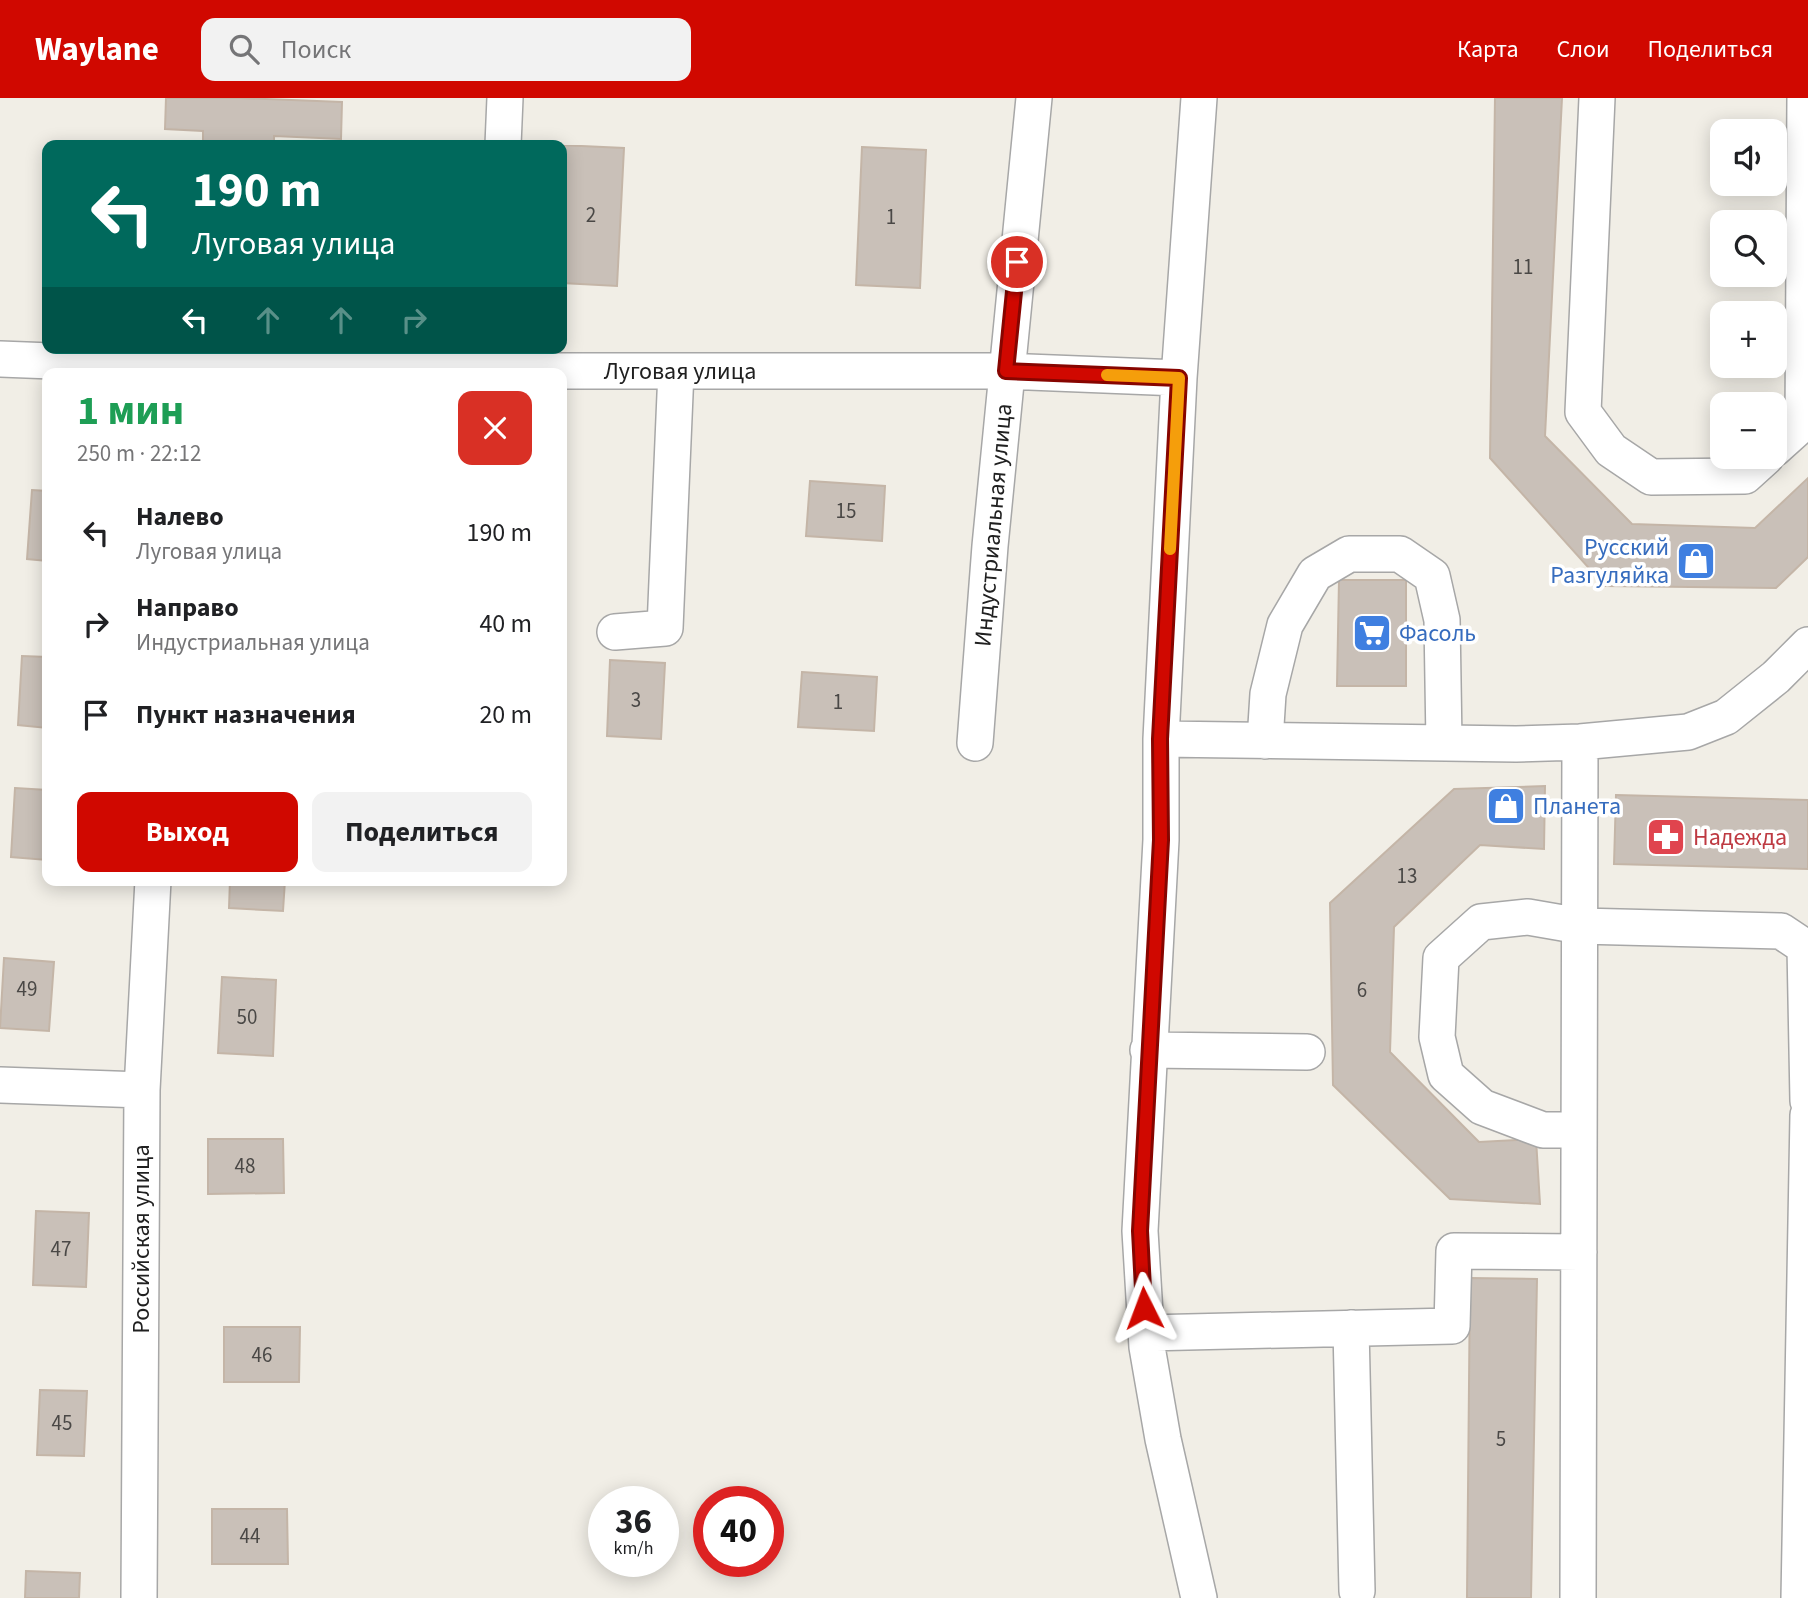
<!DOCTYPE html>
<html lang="ru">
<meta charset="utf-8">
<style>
body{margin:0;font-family:"Source Sans 3",sans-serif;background:#f2f2f2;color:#202124;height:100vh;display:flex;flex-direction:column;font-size:26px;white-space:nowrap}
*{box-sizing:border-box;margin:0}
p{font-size:23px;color:#757577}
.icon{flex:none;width:38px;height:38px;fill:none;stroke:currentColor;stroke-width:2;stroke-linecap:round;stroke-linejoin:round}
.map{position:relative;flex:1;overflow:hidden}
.side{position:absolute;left:42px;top:270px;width:525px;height:518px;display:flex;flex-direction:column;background:#fff;border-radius:14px;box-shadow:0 4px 18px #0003}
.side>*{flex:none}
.top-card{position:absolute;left:42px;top:42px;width:525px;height:214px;border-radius:14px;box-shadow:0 4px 18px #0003;background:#00695c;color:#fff;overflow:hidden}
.controls{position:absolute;left:1710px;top:21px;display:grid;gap:14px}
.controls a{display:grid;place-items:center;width:77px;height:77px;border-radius:14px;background:#fff;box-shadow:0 4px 18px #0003;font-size:35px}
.speed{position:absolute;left:588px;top:1388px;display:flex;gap:14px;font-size:35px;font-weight:700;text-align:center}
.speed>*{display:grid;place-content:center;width:91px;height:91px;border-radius:50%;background:#fff;box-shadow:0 4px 18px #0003;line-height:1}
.speed small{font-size:18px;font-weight:400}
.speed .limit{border:10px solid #d22;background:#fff;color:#111}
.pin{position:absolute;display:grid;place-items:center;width:60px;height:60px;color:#fff;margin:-30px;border:4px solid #fff;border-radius:50%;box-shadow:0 2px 7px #0007}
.me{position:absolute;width:77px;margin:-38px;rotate:357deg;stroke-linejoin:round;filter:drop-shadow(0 0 5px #0008)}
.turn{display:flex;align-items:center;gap:24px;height:147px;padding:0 35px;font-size:32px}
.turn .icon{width:91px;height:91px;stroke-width:2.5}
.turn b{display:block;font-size:49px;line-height:60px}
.lanes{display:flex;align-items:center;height:66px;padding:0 35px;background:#0003;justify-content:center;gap:35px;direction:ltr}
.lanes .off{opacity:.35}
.round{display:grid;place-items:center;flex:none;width:74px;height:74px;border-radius:14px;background:#f2f2f2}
.summary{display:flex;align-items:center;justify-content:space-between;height:119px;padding:0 35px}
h1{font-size:42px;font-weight:700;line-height:52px;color:#1e9e55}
.action{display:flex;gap:14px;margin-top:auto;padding:14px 35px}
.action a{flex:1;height:80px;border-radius:14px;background:#d00800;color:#fff;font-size:28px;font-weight:700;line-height:80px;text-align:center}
.action a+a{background:#f2f2f2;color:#202124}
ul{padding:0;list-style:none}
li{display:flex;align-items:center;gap:21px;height:91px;padding:0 35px}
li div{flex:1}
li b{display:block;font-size:26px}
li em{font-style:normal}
header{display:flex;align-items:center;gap:42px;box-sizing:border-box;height:98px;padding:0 35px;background:#d00800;color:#fff}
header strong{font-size:33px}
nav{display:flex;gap:38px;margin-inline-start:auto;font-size:24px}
.search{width:490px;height:63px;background:#f2f2f2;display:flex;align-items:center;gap:18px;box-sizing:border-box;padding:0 24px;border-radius:14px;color:#757577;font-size:26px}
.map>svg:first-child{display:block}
.building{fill:#c9c0b8;stroke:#c4b5a7;stroke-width:2}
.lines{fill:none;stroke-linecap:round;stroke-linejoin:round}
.minor-casing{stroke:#a7a7a7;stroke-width:38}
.minor{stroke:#fff;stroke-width:35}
.route-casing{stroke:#870500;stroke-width:18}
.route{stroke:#d00800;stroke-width:12}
.slow{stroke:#f59e0b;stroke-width:12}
.labels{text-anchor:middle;stroke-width:7;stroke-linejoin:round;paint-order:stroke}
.number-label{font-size:21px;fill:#4a4846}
.street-label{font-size:24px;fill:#202020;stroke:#fff}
.shop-label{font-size:24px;fill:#366cbe;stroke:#fff;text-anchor:start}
.health-label{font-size:24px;fill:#be3a42;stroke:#fff;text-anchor:start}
</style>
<header>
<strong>Waylane</strong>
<div class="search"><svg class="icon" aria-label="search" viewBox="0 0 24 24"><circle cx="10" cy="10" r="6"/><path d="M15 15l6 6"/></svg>Поиск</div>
<nav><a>Карта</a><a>Слои</a><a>Поделиться</a></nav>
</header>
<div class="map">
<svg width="1808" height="1500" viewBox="0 0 1808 1500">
<rect width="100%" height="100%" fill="#f1eee6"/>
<path class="building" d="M 166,0 L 240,0 L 342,4 L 341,41 L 274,38 L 274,47 L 203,47 L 203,33 L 165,31 Z
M 1495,0 L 1562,0 L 1545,338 L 1632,426 L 1755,430 L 1808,380 L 1808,459 L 1776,490 L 1605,488 L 1490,360 Z
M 560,47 L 624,50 L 617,188 L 562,185 L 562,47 Z
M 862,49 L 926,52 L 920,190 L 856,187 Z
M 810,383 L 885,388 L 882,443 L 806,438 Z
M 32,392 L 47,393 L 47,463 L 27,461 Z
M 1339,482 L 1406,482 L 1406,588 L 1337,588 Z
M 22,558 L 47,559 L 47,630 L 18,627 Z
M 610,562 L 665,565 L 661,641 L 607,638 Z
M 802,574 L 877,579 L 874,633 L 798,629 Z
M 1545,688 L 1544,751 L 1480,747 L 1394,829 L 1390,954 L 1479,1044 L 1536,1041 L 1540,1106 L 1450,1101 L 1333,987 L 1330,805 L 1454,691 Z
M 15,690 L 47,692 L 47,762 L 11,759 Z
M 1616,697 L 1808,702 L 1808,771 L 1614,766 Z
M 230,782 L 285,782 L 283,813 L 229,810 Z
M 4,860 L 54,864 L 49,933 L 0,930 Z
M 222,879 L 276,882 L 273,958 L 218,955 Z
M 208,1041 L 283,1041 L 284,1095 L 208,1096 Z
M 36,1113 L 89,1115 L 86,1189 L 33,1187 Z
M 1470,1180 L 1537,1181 L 1531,1500 L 1467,1500 Z
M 224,1229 L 300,1229 L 299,1284 L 224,1284 Z
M 40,1292 L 87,1293 L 84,1358 L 37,1357 Z
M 212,1411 L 287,1411 L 288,1466 L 212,1466 Z
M 26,1473 L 80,1475 L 79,1500 L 25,1500 Z"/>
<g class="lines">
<g class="minor-casing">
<path id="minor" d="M 1199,0 L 1179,280 L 1161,641 L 1161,742 L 1140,1133 L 1147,1249 L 1163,1341 L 1199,1500
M 1597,0 L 1583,314 L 1611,352 L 1651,379 L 1745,378 L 1766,359
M 503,47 L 505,0
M 0,261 L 181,268 L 493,273 L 1006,273 L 1179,280
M 1774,351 L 1803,325 L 1805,0
M 615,534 L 665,530 L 676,273
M 1161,641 L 1516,646 L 1580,644 L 1688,634 L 1726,619 L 1776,579 L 1808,547
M 1265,643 L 1268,596 L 1285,527 L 1315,476 L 1349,456 L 1400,456 L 1432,478 L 1442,522 L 1444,645
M 975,645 L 990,448 L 1034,0
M 1148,952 L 1307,954
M 0,987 L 142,992
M 1579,1032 L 1543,1032 L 1482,1009 L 1446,977 L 1437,939 L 1441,860 L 1481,824 L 1528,819 L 1580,828 L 1781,833 L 1805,849 L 1808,1003
M 1351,1230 L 1357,1493
M 1146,1235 L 1452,1228 L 1454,1153 L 1579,1154
M 139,1500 L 142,992 L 153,782
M 1578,1500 L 1580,644
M 1799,1500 L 1808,1017"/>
</g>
<use href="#minor" class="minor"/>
</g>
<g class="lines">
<g class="route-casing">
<path id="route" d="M 1017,164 L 1006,273 L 1179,280 L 1160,641 L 1161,742 L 1140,1133 L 1144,1210"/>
</g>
<use href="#route" class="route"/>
<path class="slow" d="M 1107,277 L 1179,280 L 1170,451"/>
</g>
<defs>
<g id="shop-square" transform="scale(2.0125)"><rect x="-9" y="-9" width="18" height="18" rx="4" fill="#3f7fe0" stroke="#fff"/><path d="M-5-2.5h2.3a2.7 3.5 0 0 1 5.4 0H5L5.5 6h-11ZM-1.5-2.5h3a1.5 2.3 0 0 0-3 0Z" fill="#fff"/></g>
<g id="supermarket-square" transform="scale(2.0125)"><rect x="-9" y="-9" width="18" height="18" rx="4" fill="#3f7fe0" stroke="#fff"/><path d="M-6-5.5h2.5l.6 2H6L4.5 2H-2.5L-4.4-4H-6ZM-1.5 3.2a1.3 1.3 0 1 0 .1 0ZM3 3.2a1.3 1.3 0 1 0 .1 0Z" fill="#fff"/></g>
<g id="pharmacy-square" transform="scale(2.0125)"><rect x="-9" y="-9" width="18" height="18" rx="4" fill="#e0444e" stroke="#fff"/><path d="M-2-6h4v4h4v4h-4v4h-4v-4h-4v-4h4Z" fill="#fff"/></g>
</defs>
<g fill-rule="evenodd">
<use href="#shop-square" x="1696" y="463"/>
<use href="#supermarket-square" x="1372" y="535"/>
<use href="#shop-square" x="1506" y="708"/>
<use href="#pharmacy-square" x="1666" y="739"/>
</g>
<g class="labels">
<g class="number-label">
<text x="591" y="124">2</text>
<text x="891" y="126">1</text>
<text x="1523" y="176">11</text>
<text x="846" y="420">15</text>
<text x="636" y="609">3</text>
<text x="838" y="611">1</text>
<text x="1407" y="785">13</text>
<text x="27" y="898">49</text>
<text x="1362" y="899">6</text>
<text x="247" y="926">50</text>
<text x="245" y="1075">48</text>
<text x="61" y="1158">47</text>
<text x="262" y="1264">46</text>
<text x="62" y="1332">45</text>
<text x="1501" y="1348">5</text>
<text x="250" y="1445">44</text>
</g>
<g class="street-label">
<text x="680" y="281">Луговая улица</text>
<text transform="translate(993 427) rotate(-85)" y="8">Индустриальная улица</text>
<text transform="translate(141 1141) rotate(-90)" y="8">Российская улица</text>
</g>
<g class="shop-label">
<text x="1669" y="457" text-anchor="end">Русский<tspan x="1669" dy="28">Разгуляйка</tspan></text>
<text x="1399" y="543">Фасоль</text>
<text x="1533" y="716">Планета</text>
</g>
<g class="health-label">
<text x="1693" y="747">Надежда</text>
</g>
</g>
</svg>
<div class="controls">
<a><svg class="icon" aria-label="sound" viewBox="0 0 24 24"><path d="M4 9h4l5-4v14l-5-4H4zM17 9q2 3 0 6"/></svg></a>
<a><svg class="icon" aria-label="search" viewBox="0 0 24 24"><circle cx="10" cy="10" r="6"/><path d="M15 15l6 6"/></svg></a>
<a>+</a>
<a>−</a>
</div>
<div class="speed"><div>36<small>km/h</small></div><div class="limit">40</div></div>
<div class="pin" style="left:1017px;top:164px;background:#d93025"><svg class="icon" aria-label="arrive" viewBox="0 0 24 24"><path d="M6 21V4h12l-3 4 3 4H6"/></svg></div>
<svg class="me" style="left:1144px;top:1210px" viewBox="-20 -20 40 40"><path d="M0-17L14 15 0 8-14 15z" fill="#d00800" stroke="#fff" stroke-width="4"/></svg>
<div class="top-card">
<div class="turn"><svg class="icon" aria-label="left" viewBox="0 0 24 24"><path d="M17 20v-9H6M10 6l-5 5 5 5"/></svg><div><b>190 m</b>Луговая улица</div></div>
<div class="lanes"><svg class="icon" aria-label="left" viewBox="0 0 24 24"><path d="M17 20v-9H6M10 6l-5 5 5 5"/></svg><svg class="icon off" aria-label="ahead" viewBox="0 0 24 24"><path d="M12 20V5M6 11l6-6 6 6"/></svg><svg class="icon off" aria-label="ahead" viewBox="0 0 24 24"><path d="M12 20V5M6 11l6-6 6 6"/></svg><svg class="icon off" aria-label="right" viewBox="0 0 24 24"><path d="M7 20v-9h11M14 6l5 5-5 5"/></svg></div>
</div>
<section class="side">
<div class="summary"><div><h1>1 мин</h1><p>250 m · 22:12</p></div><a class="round" style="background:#d93025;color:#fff"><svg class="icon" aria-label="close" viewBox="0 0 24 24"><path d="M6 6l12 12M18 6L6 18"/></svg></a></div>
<ul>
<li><svg class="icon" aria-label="left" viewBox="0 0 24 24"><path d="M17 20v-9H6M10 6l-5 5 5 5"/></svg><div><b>Налево</b><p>Луговая улица</p></div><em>190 m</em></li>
<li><svg class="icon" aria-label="right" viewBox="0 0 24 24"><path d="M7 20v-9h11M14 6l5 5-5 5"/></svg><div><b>Направо</b><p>Индустриальная улица</p></div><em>40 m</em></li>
<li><svg class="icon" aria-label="arrive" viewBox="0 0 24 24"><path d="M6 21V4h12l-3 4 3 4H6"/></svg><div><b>Пункт назначения</b></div><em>20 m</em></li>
</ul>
<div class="action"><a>Выход</a><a>Поделиться</a></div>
</section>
</div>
